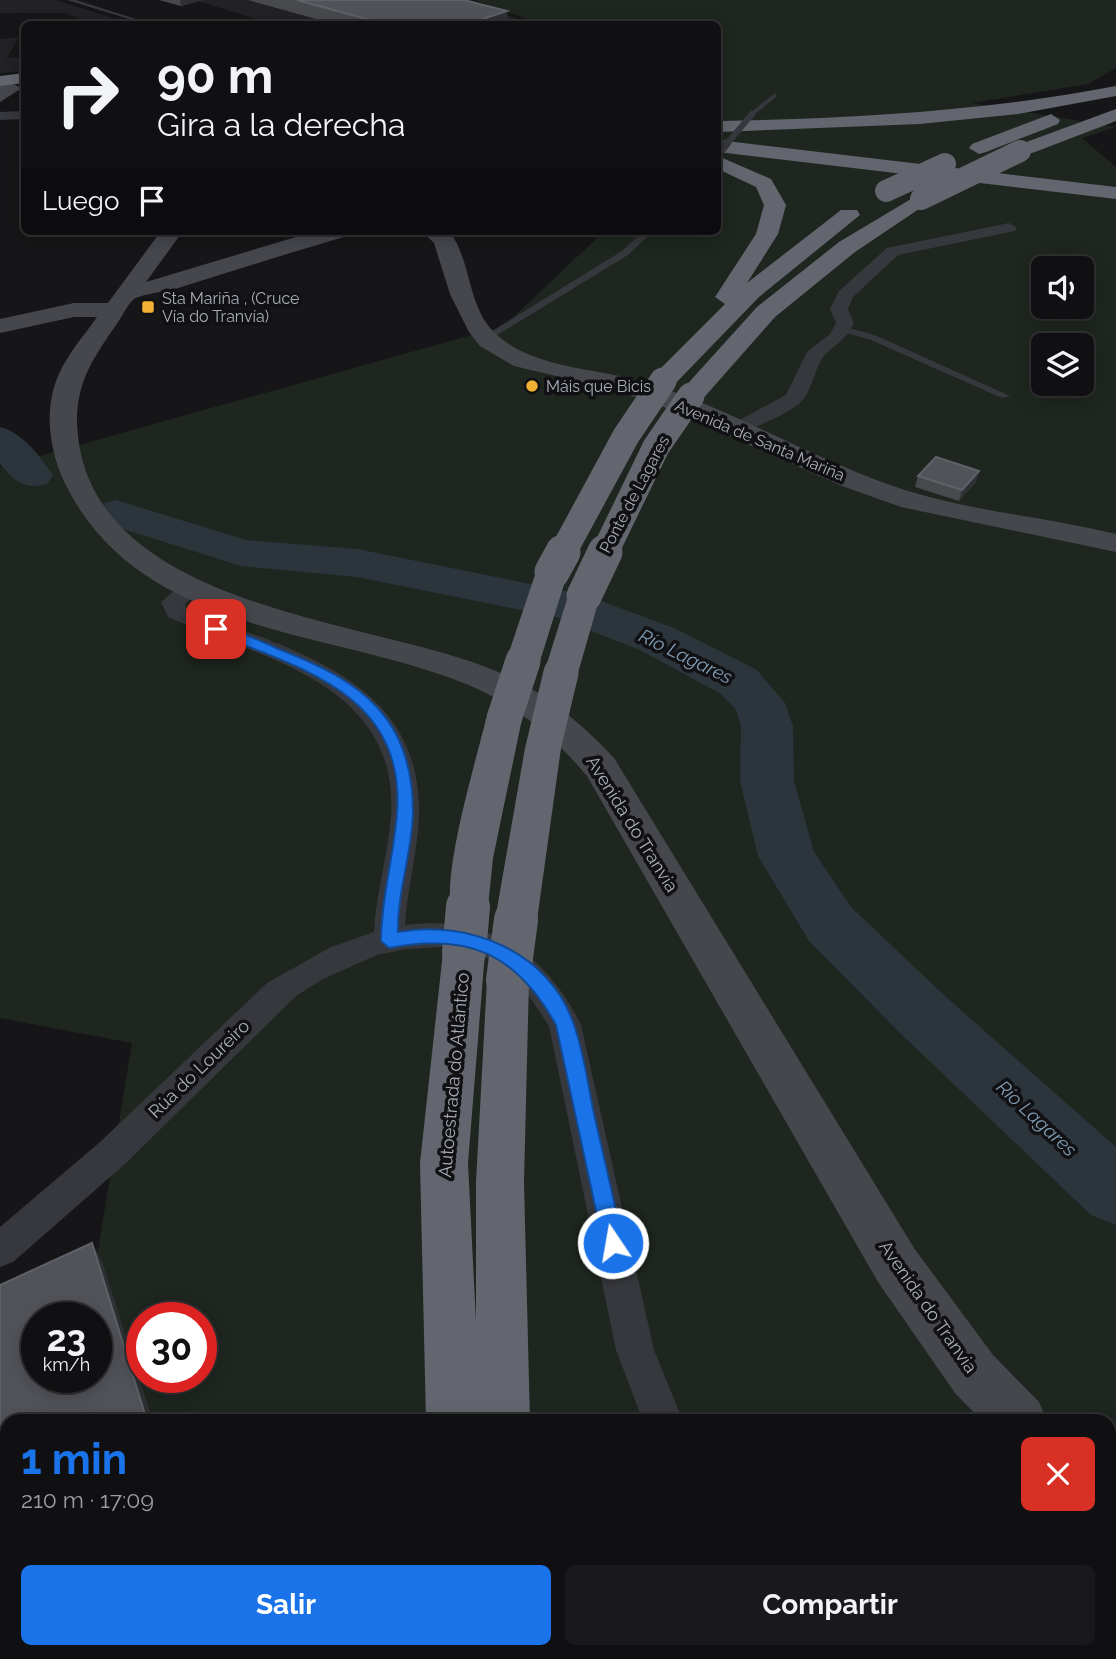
<!DOCTYPE html>
<html lang="es">
<meta charset="utf-8">
<style>
body{margin:0;font-family:Raleway,sans-serif;background:#19191b;color:#f1f3f6;height:100vh;display:flex;flex-direction:column;font-size:26px;white-space:nowrap}
*{box-sizing:border-box;margin:0}
p{font-size:23px;color:#9c9d9f}
.icon{flex:none;width:38px;height:38px;fill:none;stroke:currentColor;stroke-width:2;stroke-linecap:round;stroke-linejoin:round}
.map{position:relative;flex:1;overflow:hidden}
.panel{position:absolute;left:0px;top:1414px;width:1116px;height:245px;display:flex;flex-direction:column;background:#101012;border-radius:21px 21px 0 0;box-shadow:0 4px 18px #0003,0 0 0 2px #303032}
.panel>*{flex:none}
.hud{position:absolute;left:21px;top:21px;width:700px;height:214px;border-radius:10px;box-shadow:0 4px 18px #0003,0 0 0 2px #303032;background:#101012;color:#f1f3f6;overflow:hidden}
.tools{position:absolute;left:1031px;top:256px;display:grid;gap:14px}
.tools a{display:grid;place-items:center;width:63px;height:63px;border-radius:10px;background:#101012;box-shadow:0 4px 18px #0003,0 0 0 2px #303032;font-size:35px}
.speed{position:absolute;left:21px;top:1302px;display:flex;gap:14px;font-size:35px;font-weight:700;text-align:center}
.speed>*{display:grid;place-content:center;width:91px;height:91px;border-radius:50%;background:#101012;box-shadow:0 4px 18px #0003,0 0 0 2px #303032;line-height:1}
.speed small{font-size:18px;font-weight:400}
.speed .limit{border:10px solid #d22;background:#fff;color:#111}
.pin{position:absolute;display:grid;place-items:center;width:60px;height:60px;color:#fff;margin:-30px;border-radius:14px;box-shadow:0 4px 10px #0006}
.me{position:absolute;width:77px;margin:-38px;rotate:348deg;stroke-linejoin:round;filter:drop-shadow(0 0 5px #0008)}
.turn{display:flex;align-items:center;gap:24px;height:147px;padding:0 21px;font-size:32px}
.turn .icon{width:91px;height:91px;stroke-width:2.5}
.turn b{display:block;font-size:49px;line-height:60px}
.then{display:flex;align-items:center;height:66px;padding:0 21px;background:#0003;gap:14px;font-size:26px}
.round{display:grid;place-items:center;flex:none;width:74px;height:74px;border-radius:10px;background:#19191b}
.head{display:flex;align-items:center;justify-content:space-between;height:119px;padding:0 21px}
h1{font-size:42px;font-weight:700;line-height:52px;color:#1a73e8}
.action{display:flex;gap:14px;margin-top:auto;padding:14px 21px}
.action a{flex:1;height:80px;border-radius:10px;background:#1a73e8;color:#fff;font-size:28px;font-weight:700;line-height:80px;text-align:center}
.action a+a{background:#19191b;color:#f1f3f6}
.map>svg:first-child{display:block}
.built{fill:#222225}
.green{fill:#1e261f;fill-rule:evenodd}
.lines{fill:none;stroke-linecap:round;stroke-linejoin:round}
.river{fill:#2c353c;fill-rule:evenodd}
.service{fill:#37383d;fill-rule:evenodd}
.minor{fill:#37383d;fill-rule:evenodd}
.secondary{fill:#45474d;fill-rule:evenodd}
.motorway{fill:#63666e;fill-rule:evenodd}
.service-bridge-far1{stroke:#37383d;stroke-width:6}
.service-bridge{stroke:#37383d;stroke-width:8}
.motorway-bridge-far3{stroke:#63666e;stroke-width:22}
.motorway-bridge-far2{stroke:#63666e;stroke-width:27}
.motorway-bridge-far1{stroke:#63666e;stroke-width:35}
.motorway-bridge{stroke:#63666e;stroke-width:44}
.wall{fill:#47494d}
.shaded-wall{fill:#2f3033}
.building{fill:#525359;stroke:#5f6168;stroke-width:2;fill-rule:evenodd}
.route{fill:#1a73e8;stroke:#114b97;stroke-width:2}
.poi-dot{fill:#f2b134;stroke:#111113;stroke-width:2.5}
.labels{text-anchor:middle;stroke-width:7;stroke-linejoin:round;paint-order:stroke}
.far-poi-label{font-size:16px;fill:#a8adb8;stroke:#111113;text-anchor:start}
.far-street-label{font-size:16px;fill:#a8adb8;stroke:#111113}
.street-label{font-size:18px;fill:#a8adb8;stroke:#111113}
.water-label{font-size:19px;font-style:italic;fill:#7f9bb3;stroke:#111113}
</style>
<div class="map">
<svg width="1116" height="1659" viewBox="0 0 1116 1659">
<rect width="100%" height="100%" fill="#161618"/>
<path class="built" d="M 0,0 L 55,0 L 133,24 L 92,24 L 65,13 L 0,13 Z
M 159,0 L 472,0 L 530,24 L 272,24 L 198,1 L 181,6 Z
M 19,37 L 7,58 L 24,57 L 24,71 L 0,73 L 0,39 Z"/>
<path class="green" d="M 474,0 L 1116,0 L 1116,68 L 1088,84 L 972,103 L 1116,127 L 1082,138 L 1116,167 L 1116,1659 L 3,1659 L 7,1652 L 1110,1652 L 1110,1421 L 70,1421 L 96,1377 L 96,1318 L 87,1318 L 132,1043 L 0,1018 L 0,467 L 504,326 L 599,236 L 591,231 L 718,231 L 718,24 L 540,24 ZM 1043,268 L 1082,268 L 1082,306 L 1043,306 ZM 1043,345 L 1082,345 L 1082,383 L 1043,383 ZM 142,1318 L 201,1318 L 201,1377 L 142,1377 Z"/>
<g class="lines">
<path class="river" d="M 0,427 C 22,432 40,456 53,475 L 47,484 C 23,490 15,481 0,464 Z
M 116,500 L 246,540 L 357,549 L 585,595 L 674,628 L 757,670 L 785,703 L 793,726 L 794,781 L 814,852 L 851,907 L 945,996 L 1116,1147 L 1116,1225 L 1091,1215 L 901,1034 L 809,941 L 758,856 L 740,781 L 741,726 L 736,709 L 721,694 L 640,650 L 556,617 L 357,577 L 241,566 L 101,522 L 94,513 L 101,504 Z"/>
<path class="service" d="M 67,0 L 76,0 L 152,24 L 145,24 Z
M 490,15 L 518,23 L 519,24 L 511,24 L 488,18 Z
M 775,93 L 777,96 L 754,115 L 750,115 L 750,113 Z
M 644,231 L 653,231 L 628,255 L 489,340 L 481,338 L 622,251 Z
M 842,326 L 877,336 L 1010,396 L 1002,398 L 871,340 L 839,331 L 838,329 Z"/>
<path class="minor" d="M 24,111 L 24,119 L 0,120 L 0,112 Z
M 1009,223 L 1017,228 L 1015,231 L 898,255 L 853,297 L 848,309 L 854,323 C 843,345 832,344 822,359 C 813,373 813,390 800,403 C 790,412 745,435 732,432 L 729,428 L 732,424 L 786,395 L 807,352 L 830,334 L 836,323 L 830,309 L 839,291 L 887,248 Z
M 190,582 L 198,584 L 202,589 L 185,604 L 186,608 C 289,651 421,676 419,814 C 418,851 407,888 405,925 C 488,914 545,952 581,1025 L 654,1350 L 683,1421 L 643,1421 L 616,1350 L 549,1026 L 523,987 L 492,960 L 469,951 L 440,947 L 407,949 L 377,955 L 323,979 L 296,996 L 125,1164 L 13,1262 L 0,1267 L 0,1227 L 100,1142 L 267,983 L 331,947 L 374,932 C 376,893 388,855 391,816 C 399,683 264,659 168,617 L 161,602 L 182,584 Z
M 732,1652 L 777,1652 L 780,1659 L 735,1659 Z"/>
<path class="secondary" d="M 0,78 L 22,88 L 0,102 Z
M 161,231 L 183,231 L 146,282 L 316,231 L 350,231 L 347,236 C 289,253 232,271 175,289 C 166,291 140,295 134,299 C 127,305 122,317 116,325 C 95,356 77,380 77,420 C 81,610 367,617 496,671 C 542,690 580,722 614,758 L 914,1248 L 993,1355 L 1039,1402 L 1047,1421 L 982,1421 L 955,1393 L 878,1282 L 587,776 C 555,738 517,706 471,686 C 336,629 146,637 69,491 C 50,457 42,411 59,374 C 68,353 84,336 97,317 L 74,317 L 0,333 L 0,319 L 74,303 L 108,303 Z
M 422,231 L 446,231 L 452,235 C 472,265 468,311 498,336 C 538,370 600,368 648,383 C 733,410 810,457 893,486 C 965,511 1042,516 1116,534 L 1116,552 L 901,507 L 842,486 L 661,406 L 615,390 L 514,366 L 480,346 L 469,332 L 450,294 L 434,243 Z
M 1110,1481 L 1116,1484 L 1116,1545 L 1110,1542 Z"/>
<path class="motorway" d="M 24,73 L 24,83 L 0,86 L 0,76 Z
M 1116,86 L 1116,96 L 1018,114 L 920,124 L 718,132 L 718,122 L 722,121 C 855,118 986,111 1116,86 Z
M 1116,109 L 1116,121 L 1035,152 L 1028,154 L 1018,148 L 1021,144 Z
M 1051,114 L 1060,120 L 1058,124 L 986,152 L 979,154 L 969,148 L 972,144 Z
M 718,140 L 1116,187 L 1116,199 L 718,152 Z
M 718,156 L 771,179 L 786,205 L 778,234 L 747,283 L 841,210 L 857,210 L 860,215 L 759,297 L 672,387 L 654,387 L 650,381 L 654,375 L 725,304 L 715,297 L 756,234 L 764,205 L 756,187 L 718,169 Z
M 921,193 L 928,195 L 931,199 L 928,203 L 855,252 L 775,317 L 700,402 L 682,402 L 678,396 L 682,390 L 757,307 L 839,242 Z
M 552,563 L 563,565 L 568,572 L 540,661 L 535,669 L 523,672 L 511,669 L 506,661 L 536,572 L 541,565 Z
M 584,586 L 595,589 L 600,596 L 578,673 L 573,681 L 561,684 L 549,681 L 544,673 L 568,596 L 573,589 Z
M 504,707 L 517,711 L 522,719 L 493,858 L 488,907 L 482,918 L 468,923 L 454,918 C 437,887 477,758 486,719 L 491,711 Z
M 543,736 L 556,739 L 561,748 L 537,920 L 531,931 L 516,936 L 501,931 L 495,920 L 525,748 L 530,739 Z
M 464,935 L 479,940 L 485,952 L 468,1163 L 476,1322 L 476,1182 L 487,980 L 493,968 L 508,963 L 523,968 L 529,980 L 524,1182 L 530,1421 L 426,1421 L 420,1163 L 443,952 L 449,940 Z
M 431,1652 L 540,1652 L 540,1659 L 431,1659 Z"/>
<path class="service-bridge-far1" d="M 726,145 L 752,114"/>
<path class="service-bridge" d="M 718,154 L 727,143"/>
<path class="motorway-bridge-far3" d="M 886,191 L 945,164
M 921,199 L 1020,151"/>
<path class="motorway-bridge-far2" d="M 562,554 L 626,436 L 663,381
M 604,554 L 656,447 L 691,396"/>
<path class="motorway-bridge-far1" d="M 552,572 L 563,552
M 584,596 L 605,552
M 504,719 L 523,661
M 543,748 L 561,673"/>
<path class="motorway-bridge" d="M 464,952 L 468,907
M 508,980 L 516,920"/>
</g>
<path class="wall" d="M 159,0 L 203,0 L 181,6 Z
M 248,0 L 464,0 L 508,24 L 334,24 Z
M 979,471 L 976,482 L 959,501 L 915,487 L 918,476 Z"/>
<path class="shaded-wall" d="M 180,0 L 203,0 L 181,6 Z
M 507,11 L 508,24 L 468,24 Z
M 979,471 L 976,482 L 959,501 L 962,490 Z
M 92,1243 L 102,1261 L 153,1421 L 147,1421 Z
M 30,1652 L 64,1652 L 51,1659 L 17,1659 Z"/>
<path class="building" d="M 297,0 L 464,0 L 507,11 L 468,24 L 385,24 Z
M 936,457 L 979,471 L 962,490 L 918,476 Z
M 92,1243 L 147,1421 L 7,1421 L 7,1652 L 30,1652 L 17,1659 L 0,1659 L 0,1285 ZM 37,1318 L 96,1318 L 96,1377 L 37,1377 Z"/>
<path class="route" d="M 216,625 C 238,630 260,641 281,650 C 361,681 412,717 413,810 C 413,851 397,891 398,932 C 469,919 550,952 574,1025 C 584,1053 588,1085 594,1114 C 604,1157 614,1200 623,1243 L 620,1250 L 613,1253 L 606,1250 L 603,1243 L 556,1025 C 517,954 468,932 389,948 L 381,941 C 381,898 394,856 397,813 C 406,694 300,668 211,632 L 211,626 Z"/>
<g class="poi-dot">
<rect x="141" y="300" width="14" height="14" rx="3.5"/>
<circle cx="532" cy="386" r="7"/>
</g>
<g class="labels">
<g class="far-poi-label">
<text x="162" y="304">Sta Mariña , (Cruce<tspan x="162" dy="18">Vía do Tranvía)</tspan></text>
<text x="546" y="392">Máis que Bicis</text>
</g>
<g class="far-street-label">
<text transform="translate(760 440) rotate(23)" y="6">Avenida de Santa Mariña</text>
<text transform="translate(634 494) rotate(-62)" y="6">Ponte de Lagares</text>
</g>
<g class="street-label">
<text transform="translate(632 824) rotate(58)" y="6">Avenida do Tranvia</text>
<text transform="translate(199 1069) rotate(-44)" y="6">Rúa do Loureiro</text>
<text transform="translate(454 1075) rotate(-85)" y="6">Autoestrada do Atlántico</text>
<text transform="translate(928 1307) rotate(55)" y="6">Avenida do Tranvia</text>
</g>
<g class="water-label">
<text transform="translate(686 656) rotate(26)" y="7">Río Lagares</text>
<text transform="translate(1037 1118) rotate(43)" y="7">Río Lagares</text>
</g>
</g>
</svg>
<div class="tools">
<a><svg class="icon" aria-label="sound" viewBox="0 0 24 24"><path d="M4 9h4l5-4v14l-5-4H4zM17 9q2 3 0 6"/></svg></a>
<a><svg class="icon" aria-label="layers" viewBox="0 0 24 24"><path d="M12 4l9 5-9 5-9-5zM3 14l9 5 9-5"/></svg></a>
</div>
<div class="speed"><div>23<small>km/h</small></div><div class="limit">30</div></div>
<div class="pin" style="left:216px;top:629px;background:#d93025"><svg class="icon" aria-label="arrive" viewBox="0 0 24 24"><path d="M6 21V4h12l-3 4 3 4H6"/></svg></div>
<svg class="me" style="left:613px;top:1243px" viewBox="-20 -20 40 40"><circle r="17" fill="#1a73e8" stroke="#fff" stroke-width="3"/><path d="M0-11L8 9 0 5-8 9z" fill="#fff"/></svg>
<div class="hud">
<div class="turn"><svg class="icon" aria-label="right" viewBox="0 0 24 24"><path d="M7 20v-9h11M14 6l5 5-5 5"/></svg><div><b>90 m</b>Gira a la derecha</div></div>
<div class="then">Luego<svg class="icon" aria-label="arrive" viewBox="0 0 24 24"><path d="M6 21V4h12l-3 4 3 4H6"/></svg></div>
</div>
<section class="panel">
<div class="head"><div><h1>1 min</h1><p>210 m · 17:09</p></div><a class="round" style="background:#d93025;color:#fff"><svg class="icon" aria-label="close" viewBox="0 0 24 24"><path d="M6 6l12 12M18 6L6 18"/></svg></a></div>
<div class="action"><a>Salir</a><a>Compartir</a></div>
</section>
</div>
